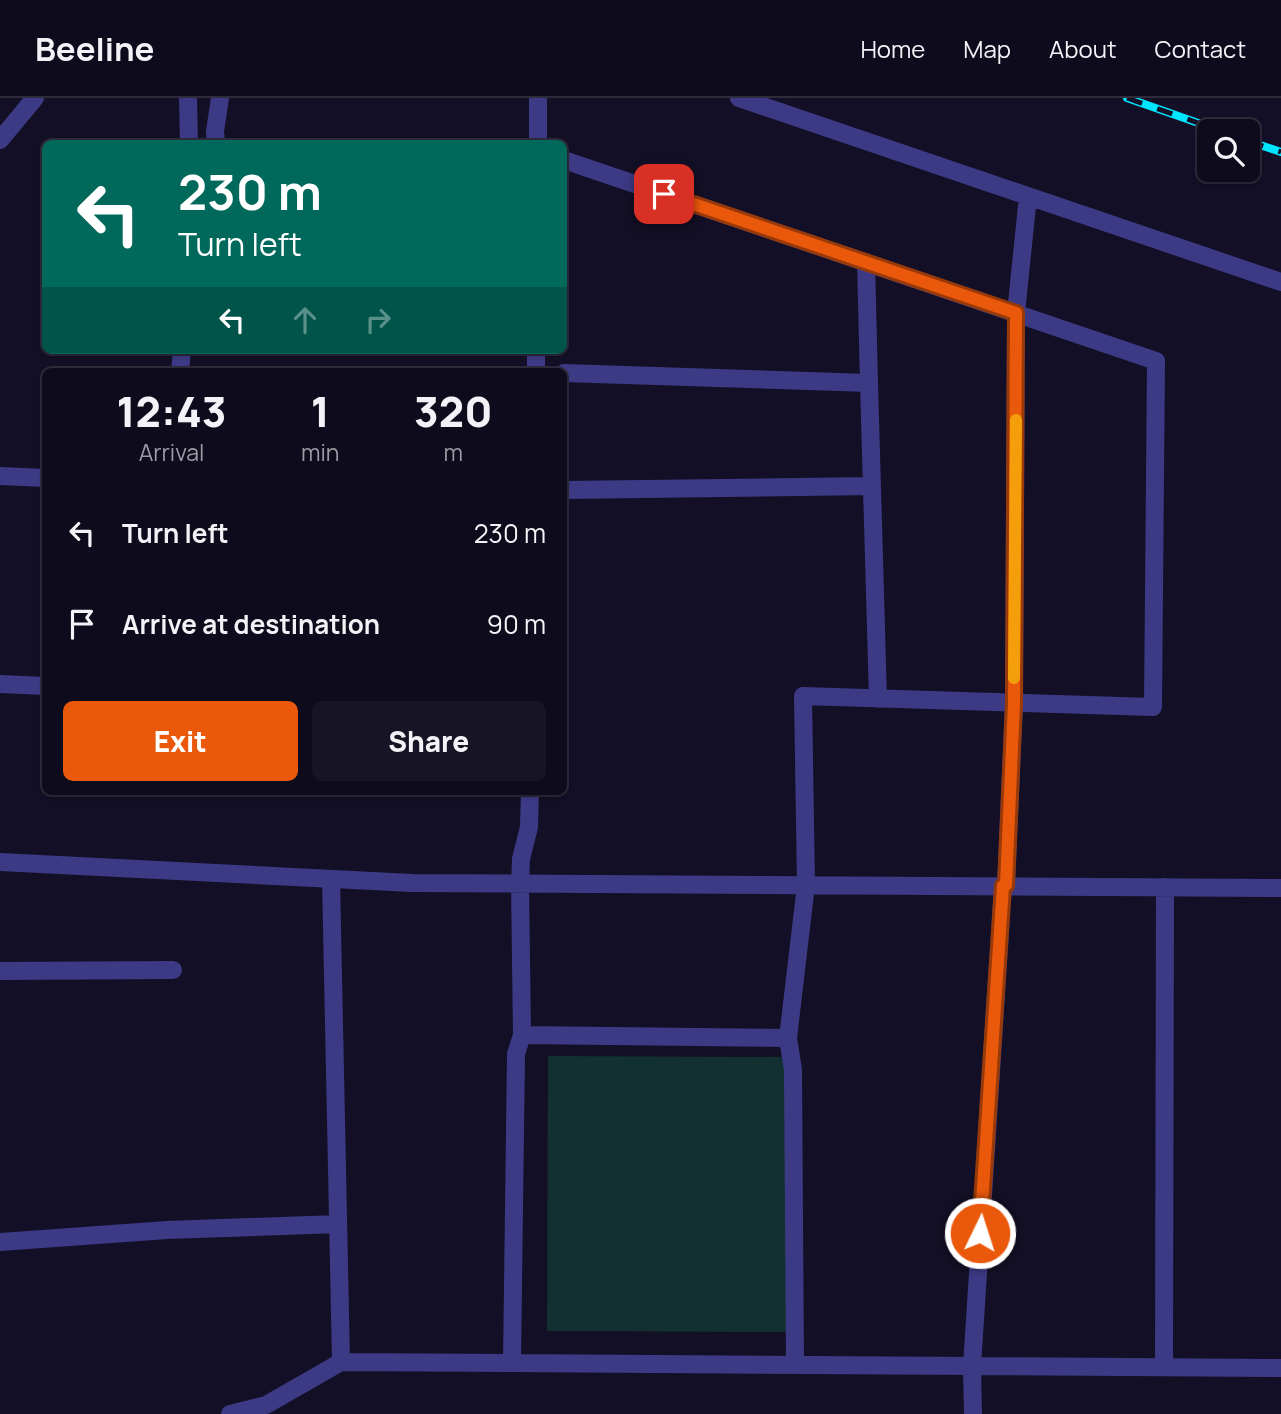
<!DOCTYPE html>
<style>
body{margin:0;font-family:Manrope,sans-serif;background:#171425;color:#f1f3f6;height:100vh;display:flex;flex-direction:column;font-size:26px;white-space:nowrap}
*{box-sizing:border-box;margin:0}
p{font-size:23px;color:#9b9ba3}
.icon{flex:none;width:38px;height:38px;fill:none;stroke:currentColor;stroke-width:2;stroke-linecap:round;stroke-linejoin:round}
.map{position:relative;flex:1;overflow:hidden}
.drawer{position:absolute;left:42px;top:270px;width:525px;height:427px;display:flex;flex-direction:column;background:#0e0b1c;border-radius:10px;box-shadow:0 2px 5px #0004,0 0 0 2px #2e2b3b}
.drawer>*{flex:none}
.hud{position:absolute;left:42px;top:42px;width:525px;height:214px;border-radius:10px;box-shadow:0 2px 5px #0004,0 0 0 2px #2e2b3b;background:#00695c;color:#fff;overflow:hidden}
.tools{position:absolute;left:1197px;top:21px;display:grid;gap:14px}
.tools a{display:grid;place-items:center;width:63px;height:63px;border-radius:10px;background:#0e0b1c;box-shadow:0 2px 5px #0004,0 0 0 2px #2e2b3b;font-size:35px}
.pin{position:absolute;display:grid;place-items:center;width:60px;height:60px;color:#fff;margin:-30px;border-radius:14px;box-shadow:0 4px 10px #0006}
.me{position:absolute;width:77px;margin:-38px;rotate:4deg;stroke-linejoin:round;filter:drop-shadow(0 0 5px #0008)}
.turn{display:flex;align-items:center;gap:24px;height:147px;padding:0 21px;font-size:32px}
.turn .icon{width:91px;height:91px;stroke-width:2.5}
.turn b{display:block;font-size:49px;line-height:60px}
.lanes{display:flex;align-items:center;height:66px;padding:0 21px;background:#0003;justify-content:center;gap:35px;direction:ltr}
.lanes .off{opacity:.35}
.eta{display:flex;justify-content:space-evenly;align-items:center;height:119px;text-align:center}
.eta b{font-size:42px;font-weight:800;line-height:49px}
.primary-button{display:flex;gap:14px;margin-top:auto;padding:14px 21px}
.primary-button a{flex:1;height:80px;border-radius:10px;background:#ea580c;color:#fff;font-size:28px;font-weight:800;line-height:80px;text-align:center}
.primary-button a+a{background:#171425;color:#f1f3f6}
ul{padding:0;list-style:none}
li{display:flex;align-items:center;gap:21px;height:91px;padding:0 21px}
li div{flex:1}
li b{display:block;font-size:26px}
li em{font-style:normal}
header{display:flex;align-items:center;gap:42px;box-sizing:border-box;height:98px;padding:0 35px;background:#0e0b1c;border-bottom:2px solid #2e2b3b}
header strong{font-size:33px}
nav{display:flex;gap:38px;margin-inline-start:auto;font-size:24px}
.map>svg:first-child{display:block}
.green{fill:#12302f}
.lines{fill:none;stroke-linecap:round;stroke-linejoin:round}
.minor{stroke:#3d3a85;stroke-width:18}
.rail-casing{stroke:#00e5ff;stroke-width:8}
.rail{stroke:#130f26;stroke-width:5;stroke-dasharray:16;stroke-linecap:butt}
.route-casing{stroke:#983908;stroke-width:18}
.route{stroke:#ea580c;stroke-width:12}
.slow{stroke:#f59e0b;stroke-width:12}
</style>
<header>
<strong>Beeline</strong>
<nav><a>Home</a><a>Map</a><a>About</a><a>Contact</a></nav>
</header>
<div class="map">
<svg width="1281" height="1316" viewBox="0 0 1281 1316">
<rect width="100%" height="100%" fill="#130f26"/>
<path class="green" d="M 548,958 L 793,959 L 792,1234 L 547,1233 Z"/>
<g class="lines">
<path class="minor" d="M 188,0 L 189,46
M 739,0 L 1281,184
M 0,42 L 35,0
M 216,46 L 215,33 L 220,0
M 538,46 L 538,0
M 564,62 L 1156,263 L 1153,609 L 803,598 L 806,787 L 788,940 L 793,972 L 795,1267
M 180,273 L 182,252
M 536,273 L 536,252
M 564,275 L 869,285 L 866,164
M 869,285 L 878,601
M 0,378 L 46,380
M 564,392 L 872,388
M 0,586 L 46,588
M 0,764 L 412,785 L 1281,790
M 331,781 L 341,1264 L 1281,1270
M 0,873 L 173,872
M 522,937 L 788,940
M 0,1144 L 167,1132 L 338,1126
M 512,1265 L 516,956 L 522,937 L 520,786 L 521,761 L 529,729 L 530,693
M 1164,1269 L 1165,789
M 230,1316 L 266,1307 L 341,1264
M 973,1316 L 972,1268 L 1003,788 L 1006,787 L 1014,605 L 1016,215 L 1028,98"/>
<g class="rail-casing">
<path id="rail" d="M 1127,0 L 1221,33
M 1248,43 L 1281,54"/>
</g>
<use href="#rail" class="rail"/>
</g>
<g class="lines">
<g class="route-casing">
<path id="route" d="M 664,96 L 1016,215 L 1014,605 L 1006,787 L 1003,788 L 980,1135"/>
</g>
<use href="#route" class="route"/>
<path class="slow" d="M 1014,580 L 1016,322"/>
</g>
</svg>
<div class="tools">
<a><svg class="icon" aria-label="search" viewBox="0 0 24 24"><circle cx="10" cy="10" r="6"/><path d="M15 15l6 6"/></svg></a>
</div>
<div class="pin" style="left:664px;top:96px;background:#d93025"><svg class="icon" aria-label="arrive" viewBox="0 0 24 24"><path d="M6 21V4h12l-3 4 3 4H6"/></svg></div>
<svg class="me" style="left:980px;top:1135px" viewBox="-20 -20 40 40"><circle r="17" fill="#ea580c" stroke="#fff" stroke-width="3"/><path d="M0-11L8 9 0 5-8 9z" fill="#fff"/></svg>
<div class="hud">
<div class="turn"><svg class="icon" aria-label="left" viewBox="0 0 24 24"><path d="M17 20v-9H6M10 6l-5 5 5 5"/></svg><div><b>230 m</b>Turn left</div></div>
<div class="lanes"><svg class="icon" aria-label="left" viewBox="0 0 24 24"><path d="M17 20v-9H6M10 6l-5 5 5 5"/></svg><svg class="icon off" aria-label="ahead" viewBox="0 0 24 24"><path d="M12 20V5M6 11l6-6 6 6"/></svg><svg class="icon off" aria-label="right" viewBox="0 0 24 24"><path d="M7 20v-9h11M14 6l5 5-5 5"/></svg></div>
</div>
<section class="drawer">
<div class="eta">
<div><b>12:43</b><p>Arrival</p></div>
<div><b>1</b><p>min</p></div>
<div><b>320</b><p>m</p></div>
</div>
<ul>
<li><svg class="icon" aria-label="left" viewBox="0 0 24 24"><path d="M17 20v-9H6M10 6l-5 5 5 5"/></svg><div><b>Turn left</b></div><em>230 m</em></li>
<li><svg class="icon" aria-label="arrive" viewBox="0 0 24 24"><path d="M6 21V4h12l-3 4 3 4H6"/></svg><div><b>Arrive at destination</b></div><em>90 m</em></li>
</ul>
<div class="primary-button"><a>Exit</a><a>Share</a></div>
</section>
</div>
